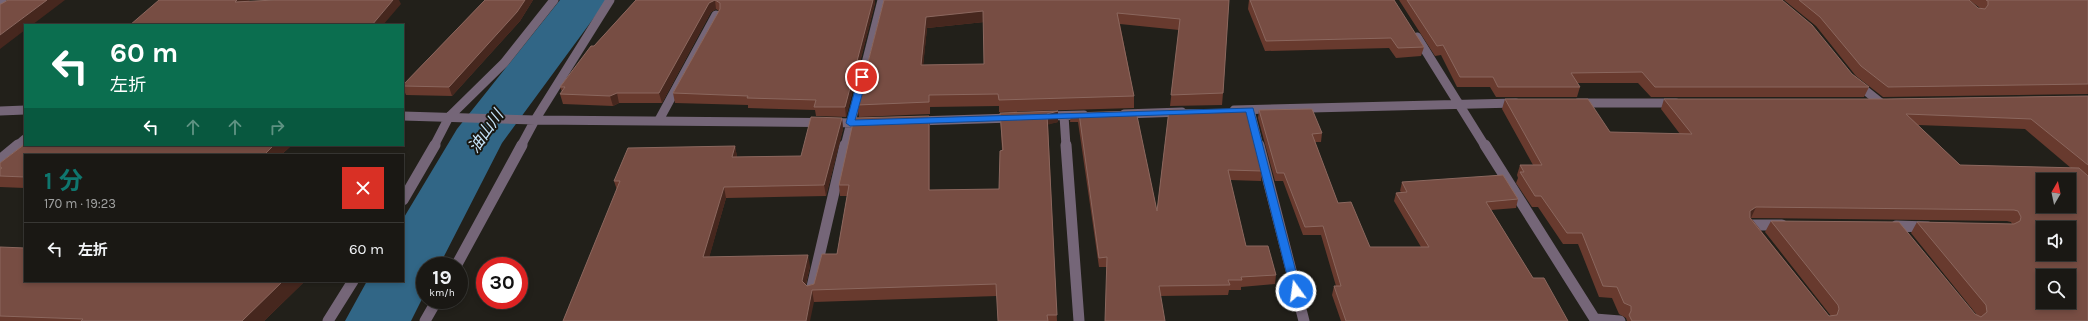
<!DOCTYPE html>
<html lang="ja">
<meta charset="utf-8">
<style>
body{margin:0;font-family:Karla,"Noto Sans JP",sans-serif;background:#272522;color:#f1f3f6;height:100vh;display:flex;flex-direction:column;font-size:15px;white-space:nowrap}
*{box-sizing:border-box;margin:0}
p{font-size:13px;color:#9fa0a0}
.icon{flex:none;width:22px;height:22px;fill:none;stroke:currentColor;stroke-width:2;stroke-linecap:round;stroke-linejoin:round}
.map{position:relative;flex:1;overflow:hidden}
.details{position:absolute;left:24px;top:154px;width:380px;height:128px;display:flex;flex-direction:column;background:#1a1814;border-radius:0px;box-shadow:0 2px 6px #0003,0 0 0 1px #383734}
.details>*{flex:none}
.top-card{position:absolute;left:24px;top:24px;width:380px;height:122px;border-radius:0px;box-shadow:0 2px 6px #0003,0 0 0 1px #383734;background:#0b6e4f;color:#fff;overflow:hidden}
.needle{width:26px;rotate:9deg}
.tools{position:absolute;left:2036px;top:173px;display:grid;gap:8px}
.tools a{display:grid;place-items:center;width:40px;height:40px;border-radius:0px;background:#1a1814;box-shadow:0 2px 6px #0003,0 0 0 1px #383734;font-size:20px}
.speed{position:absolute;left:416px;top:257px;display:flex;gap:8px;font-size:20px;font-weight:700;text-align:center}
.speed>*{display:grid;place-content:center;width:52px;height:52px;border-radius:50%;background:#1a1814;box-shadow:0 2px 6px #0003,0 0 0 1px #383734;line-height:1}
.speed small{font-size:10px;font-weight:400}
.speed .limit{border:6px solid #d22;background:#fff;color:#111}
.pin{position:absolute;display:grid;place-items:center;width:34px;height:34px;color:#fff;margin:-17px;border:2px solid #fff;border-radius:50%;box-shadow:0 1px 4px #0007}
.me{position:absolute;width:44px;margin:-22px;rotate:346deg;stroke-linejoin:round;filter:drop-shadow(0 0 3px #0008)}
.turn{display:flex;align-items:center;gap:14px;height:84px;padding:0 20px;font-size:18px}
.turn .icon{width:52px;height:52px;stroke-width:2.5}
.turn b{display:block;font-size:28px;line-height:34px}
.lanes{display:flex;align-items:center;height:38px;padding:0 20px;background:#0003;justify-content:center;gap:20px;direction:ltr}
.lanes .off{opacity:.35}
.round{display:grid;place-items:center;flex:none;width:42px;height:42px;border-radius:0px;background:#272522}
.head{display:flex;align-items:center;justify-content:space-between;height:68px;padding:0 20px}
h1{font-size:24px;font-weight:700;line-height:30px;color:#0f766e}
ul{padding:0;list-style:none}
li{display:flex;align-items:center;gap:12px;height:52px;padding:0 20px;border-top:1px solid #383734}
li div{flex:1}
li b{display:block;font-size:15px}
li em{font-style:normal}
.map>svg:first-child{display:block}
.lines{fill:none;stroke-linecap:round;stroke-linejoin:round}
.river{fill:#316686;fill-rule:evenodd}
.minor-far1{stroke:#756678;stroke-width:9}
.minor{stroke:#756678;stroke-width:11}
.wall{fill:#683a2e;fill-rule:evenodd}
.shaded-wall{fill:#46271e}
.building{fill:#774d43;stroke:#8b675e;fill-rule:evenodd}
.route{fill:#1a73e8;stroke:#114b97}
.labels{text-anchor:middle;stroke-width:4;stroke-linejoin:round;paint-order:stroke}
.water-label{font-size:16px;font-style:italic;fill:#c6e4f9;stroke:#191711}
</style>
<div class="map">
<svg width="2088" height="321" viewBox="0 0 2088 321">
<rect width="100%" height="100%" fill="#22201a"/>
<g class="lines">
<path class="river" d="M 560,0 L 607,0 L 502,143 L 439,266 L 425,266 L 425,293 L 411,321 L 345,321 L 367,281 L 403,281 L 403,219 L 457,129 Z"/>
<path class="minor-far1" d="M 0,1 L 2,0
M 1417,37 L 1485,146
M 1856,83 L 1881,103
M 1578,103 L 1676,103
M 1234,110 L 1516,103
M 1250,110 L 1259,146
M 0,111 L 25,110
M 1124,114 L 1182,112
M 403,116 L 535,120 L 866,123
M 1046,116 L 1084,115
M 1064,116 L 1066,146
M 659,120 L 716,15
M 916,121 L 1012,118
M 17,146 L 25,139
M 434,146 L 449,117 L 504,63 L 554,0
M 521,146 L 535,120 L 610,0
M 845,146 L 882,0"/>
<path class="minor" d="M 1066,145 L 1079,321
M 1259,145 L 1304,321
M 1485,145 L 1596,321
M 0,160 L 18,145
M 403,200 L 435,145
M 1755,230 L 1751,225 L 1782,225
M 1900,231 L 1896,226 L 1928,227
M 456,266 L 522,145
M 811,291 L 845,145
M 1595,319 L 1620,321
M 328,321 L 353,281
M 425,321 L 437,300"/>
</g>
<path class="wall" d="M 485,0 L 533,0 L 520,21 L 452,96 L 406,95 L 403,88 L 403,85 Z
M 636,0 L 875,0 L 875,3 L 846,117 L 816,116 L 815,110 L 748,108 L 748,105 L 675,103 L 673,93 L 719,11 L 716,9 L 711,12 L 662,103 L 619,103 L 613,106 L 563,104 L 560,94 L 562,92 L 560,87 L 594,46 Z
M 884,0 L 1229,0 L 1223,93 L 1222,105 L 1170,106 L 1179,30 L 1120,24 L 1134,96 L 1134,108 L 999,112 L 999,106 L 930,107 L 930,114 L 859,117 L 857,105 ZM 984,22 L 984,64 L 923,65 L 927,28 Z
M 1249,0 L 1424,47 L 1421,56 L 1396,58 L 1389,48 L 1265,51 L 1248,9 Z
M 1399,0 L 1782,0 L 1852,74 L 1869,87 L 1864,97 L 1651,97 L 1638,83 L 1577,83 L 1580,87 L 1577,97 L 1496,97 L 1490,87 L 1457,87 L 1441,55 L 1435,56 Z
M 1784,0 L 1969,0 L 1978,8 L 1980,8 L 1969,0 L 2088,0 L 2088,94 L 1883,97 L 1856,76 L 1816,26 Z
M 2088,96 L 2088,321 L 1627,321 L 1626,318 L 1619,314 L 1612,298 L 1599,297 L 1578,244 L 1563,244 L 1538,207 L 1532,207 L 1516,183 L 1518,178 L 1517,175 L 1520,165 L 1533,165 L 1502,109 L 1505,99 L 1610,132 L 1680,134 L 1661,109 L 1664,99 L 1886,99 ZM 1918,125 L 2025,129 L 2071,168 L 1960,165 ZM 1751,218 L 2007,221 L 2011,222 L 2012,224 L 1917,222 L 1911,233 L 1977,315 L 1771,221 L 1765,232 L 1831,316 L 1829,316 Z
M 1169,110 L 1262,171 L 1261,181 L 1230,180 L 1246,246 L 1276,275 L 1275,284 L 1241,287 L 1241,290 L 1229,290 L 1228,295 L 1160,296 L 1107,267 L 1099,267 L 1078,122 L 1070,122 L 1071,113 L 1136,111 L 1157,211 Z
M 1259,110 L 1322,133 L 1321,142 L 1315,142 L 1338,203 L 1370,247 L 1421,247 L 1394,201 L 1396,193 L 1401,192 L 1400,191 L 1402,182 L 1518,199 L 1516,208 L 1491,210 L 1533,278 L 1568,321 L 1341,321 L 1332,295 L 1334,286 L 1336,286 L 1321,235 L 1303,235 L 1283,181 L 1275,181 L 1258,118 Z
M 1058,111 L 1058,122 L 1048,124 L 1057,321 L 998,321 L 997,296 L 814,302 L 563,321 L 617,190 L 614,181 L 735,146 L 737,157 L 801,156 L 842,118 L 843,129 L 826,196 L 726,198 L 709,257 L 810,266 L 806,285 L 807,286 L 814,284 L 837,254 L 847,196 L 840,196 L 839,185 L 929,116 L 930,126 L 930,190 L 999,189 L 1002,150 L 1000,113 Z
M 25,144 L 25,145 L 292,145 L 281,155 L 25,155 L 25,188 L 0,187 L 0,163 Z
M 0,247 L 25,281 L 305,281 L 264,321 L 0,321 Z"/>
<path class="shaded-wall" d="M 47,0 L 65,0 L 32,25 L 25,25 L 25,30 L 0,49 L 0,35 Z
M 237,0 L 250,0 L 240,11 L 235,2 Z
M 393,0 L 399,0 L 401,4 L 383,25 L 372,25 Z
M 525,0 L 533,0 L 520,21 L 452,96 L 449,87 Z
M 715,0 L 716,9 L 711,12 L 662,103 L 659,93 L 709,3 Z
M 873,0 L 875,0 L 875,3 L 846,117 L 845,107 Z
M 983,11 L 984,22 L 927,28 L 922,77 L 921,65 L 926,17 Z
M 617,93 L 619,103 L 613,106 L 610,96 Z
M 1058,111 L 1058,122 L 1047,125 L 1047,114 Z
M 929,116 L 930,126 L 930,202 L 929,190 Z
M 842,118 L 843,129 L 826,196 L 824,185 Z
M 274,145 L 292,145 L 281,155 L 264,155 Z
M 735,146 L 737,157 L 732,157 Z
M 724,187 L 726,198 L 706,269 L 703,257 Z
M 1756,207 L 1751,218 L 1745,222 L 1750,211 Z
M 808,255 L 810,266 L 804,293 L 802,281 Z
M 283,281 L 305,281 L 264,321 L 242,321 Z
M 812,290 L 814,302 L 810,321 L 806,321 Z"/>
<path class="building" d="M 8,0 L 47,0 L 0,35 L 0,4 L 1,4 Z
M 159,0 L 237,0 L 235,2 L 275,0 L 393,0 L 372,25 L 130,25 Z
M 485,0 L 525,0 L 517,12 L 449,87 L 403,86 L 403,85 Z
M 636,0 L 715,0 L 709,3 L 659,93 L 617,93 L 610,96 L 560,94 L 565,87 L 560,87 L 591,46 L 594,46 Z
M 715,0 L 873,0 L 845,107 L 814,107 L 816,100 L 747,98 L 748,96 L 673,93 L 720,9 L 720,3 Z
M 884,0 L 1229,0 L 1223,93 L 1171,95 L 1180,19 L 1117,13 L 1134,96 L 999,100 L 998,94 L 929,95 L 929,102 L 857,105 ZM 983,11 L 984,64 L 921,65 L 926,17 Z
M 1250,0 L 1394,0 L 1424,47 L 1398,48 L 1391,38 L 1266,41 Z
M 1407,0 L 1782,0 L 1812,25 L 1852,74 L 1869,87 L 1655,87 L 1642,72 L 1571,73 L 1580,87 L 1498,87 L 1493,77 L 1460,77 L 1443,45 L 1437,46 Z
M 1799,0 L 1969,0 L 1978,8 L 1985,9 L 1988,5 L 1988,1 L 1986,0 L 2088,0 L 2088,84 L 1888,87 L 1861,66 L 1820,17 Z
M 2088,96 L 2088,165 L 2031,119 L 1906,114 L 1960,165 L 2079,168 L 2088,176 L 2088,321 L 1632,321 L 1629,315 L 1631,311 L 1631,306 L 1624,303 L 1617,287 L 1603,286 L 1582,233 L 1567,233 L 1541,196 L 1535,196 L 1520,172 L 1524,172 L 1520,165 L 1542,165 L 1505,99 L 1588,99 L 1610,132 L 1692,134 L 1664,99 L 1886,99 ZM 2043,180 L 2069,180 L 2069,206 L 2043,206 ZM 1756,207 L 2014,210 L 2018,211 L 2021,217 L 2020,221 L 2014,224 L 1917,222 L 1986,305 L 1987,312 L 1981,317 L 1975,314 L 1899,222 L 1771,221 L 1838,305 L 1839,309 L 1837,315 L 1829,316 L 1750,218 L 1750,211 ZM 2043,228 L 2069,228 L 2069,254 L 2043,254 ZM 2043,276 L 2069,276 L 2069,302 L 2043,302 Z
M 1247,109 L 1262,171 L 1228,170 L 1246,246 L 1268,246 L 1276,275 L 1241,277 L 1242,280 L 1228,280 L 1230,285 L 1159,286 L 1165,321 L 1105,321 L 1107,257 L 1099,258 L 1079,113 L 1071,113 L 1136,111 L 1157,211 L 1169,110 Z
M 1312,109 L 1322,133 L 1312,134 L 1338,203 L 1351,202 L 1370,247 L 1429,247 L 1396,193 L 1407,192 L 1402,182 L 1503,175 L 1518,199 L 1486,202 L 1533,278 L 1544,278 L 1568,321 L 1346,321 L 1334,286 L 1341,286 L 1323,226 L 1305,227 L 1284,173 L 1277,173 L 1259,110 Z
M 1058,111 L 1047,114 L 1057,315 L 1047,315 L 1048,321 L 998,321 L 996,284 L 812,290 L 806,321 L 563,321 L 620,181 L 614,181 L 628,148 L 735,146 L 732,157 L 801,156 L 811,117 L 842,118 L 824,185 L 724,187 L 703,257 L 808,255 L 802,281 L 807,286 L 814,284 L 822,254 L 837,254 L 849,185 L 839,185 L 854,118 L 929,116 L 929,190 L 999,189 L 1000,151 L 1003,150 L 1000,113 Z
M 25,144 L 25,145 L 274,145 L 264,155 L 25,155 L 25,177 L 0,176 L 0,169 L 2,168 L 0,167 L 0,163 Z
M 0,247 L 25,248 L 25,281 L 283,281 L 242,321 L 81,321 L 83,319 L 0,316 Z"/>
<path class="route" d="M 859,75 L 867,77 L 855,120 L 1253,108 L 1301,291 L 1296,294 L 1291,291 L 1246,112 L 850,126 L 846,123 Z"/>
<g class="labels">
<g class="water-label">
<text transform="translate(485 131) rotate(-55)" y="6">油山川</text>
</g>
</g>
</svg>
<div class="tools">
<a><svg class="needle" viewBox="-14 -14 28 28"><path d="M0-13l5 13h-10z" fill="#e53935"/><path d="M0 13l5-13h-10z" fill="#9fa0a0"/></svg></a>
<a><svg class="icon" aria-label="sound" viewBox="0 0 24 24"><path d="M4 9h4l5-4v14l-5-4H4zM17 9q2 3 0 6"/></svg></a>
<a><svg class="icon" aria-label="search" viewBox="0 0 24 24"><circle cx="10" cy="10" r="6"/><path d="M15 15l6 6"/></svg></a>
</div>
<div class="speed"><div>19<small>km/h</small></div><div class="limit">30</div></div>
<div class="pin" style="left:862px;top:77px;background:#d93025"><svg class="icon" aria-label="arrive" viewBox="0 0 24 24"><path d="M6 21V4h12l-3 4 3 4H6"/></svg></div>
<svg class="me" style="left:1296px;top:291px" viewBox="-20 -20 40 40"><circle r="17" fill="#1a73e8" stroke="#fff" stroke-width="3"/><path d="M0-11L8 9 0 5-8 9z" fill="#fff"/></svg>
<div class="top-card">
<div class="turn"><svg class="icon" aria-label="left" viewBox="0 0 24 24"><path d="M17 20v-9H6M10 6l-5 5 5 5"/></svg><div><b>60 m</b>左折</div></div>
<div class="lanes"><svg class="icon" aria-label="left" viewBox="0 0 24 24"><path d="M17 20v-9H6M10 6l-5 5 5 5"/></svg><svg class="icon off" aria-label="ahead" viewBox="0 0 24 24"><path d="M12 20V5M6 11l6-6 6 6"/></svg><svg class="icon off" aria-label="ahead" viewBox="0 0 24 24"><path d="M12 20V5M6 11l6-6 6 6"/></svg><svg class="icon off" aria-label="right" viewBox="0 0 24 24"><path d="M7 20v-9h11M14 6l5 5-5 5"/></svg></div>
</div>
<section class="details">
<div class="head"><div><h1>1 分</h1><p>170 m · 19:23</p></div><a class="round" style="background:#d93025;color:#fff"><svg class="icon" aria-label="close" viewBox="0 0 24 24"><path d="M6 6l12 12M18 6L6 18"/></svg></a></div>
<ul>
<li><svg class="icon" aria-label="left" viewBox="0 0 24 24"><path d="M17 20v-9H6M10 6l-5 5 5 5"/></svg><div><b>左折</b></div><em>60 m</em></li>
</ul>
</section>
</div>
